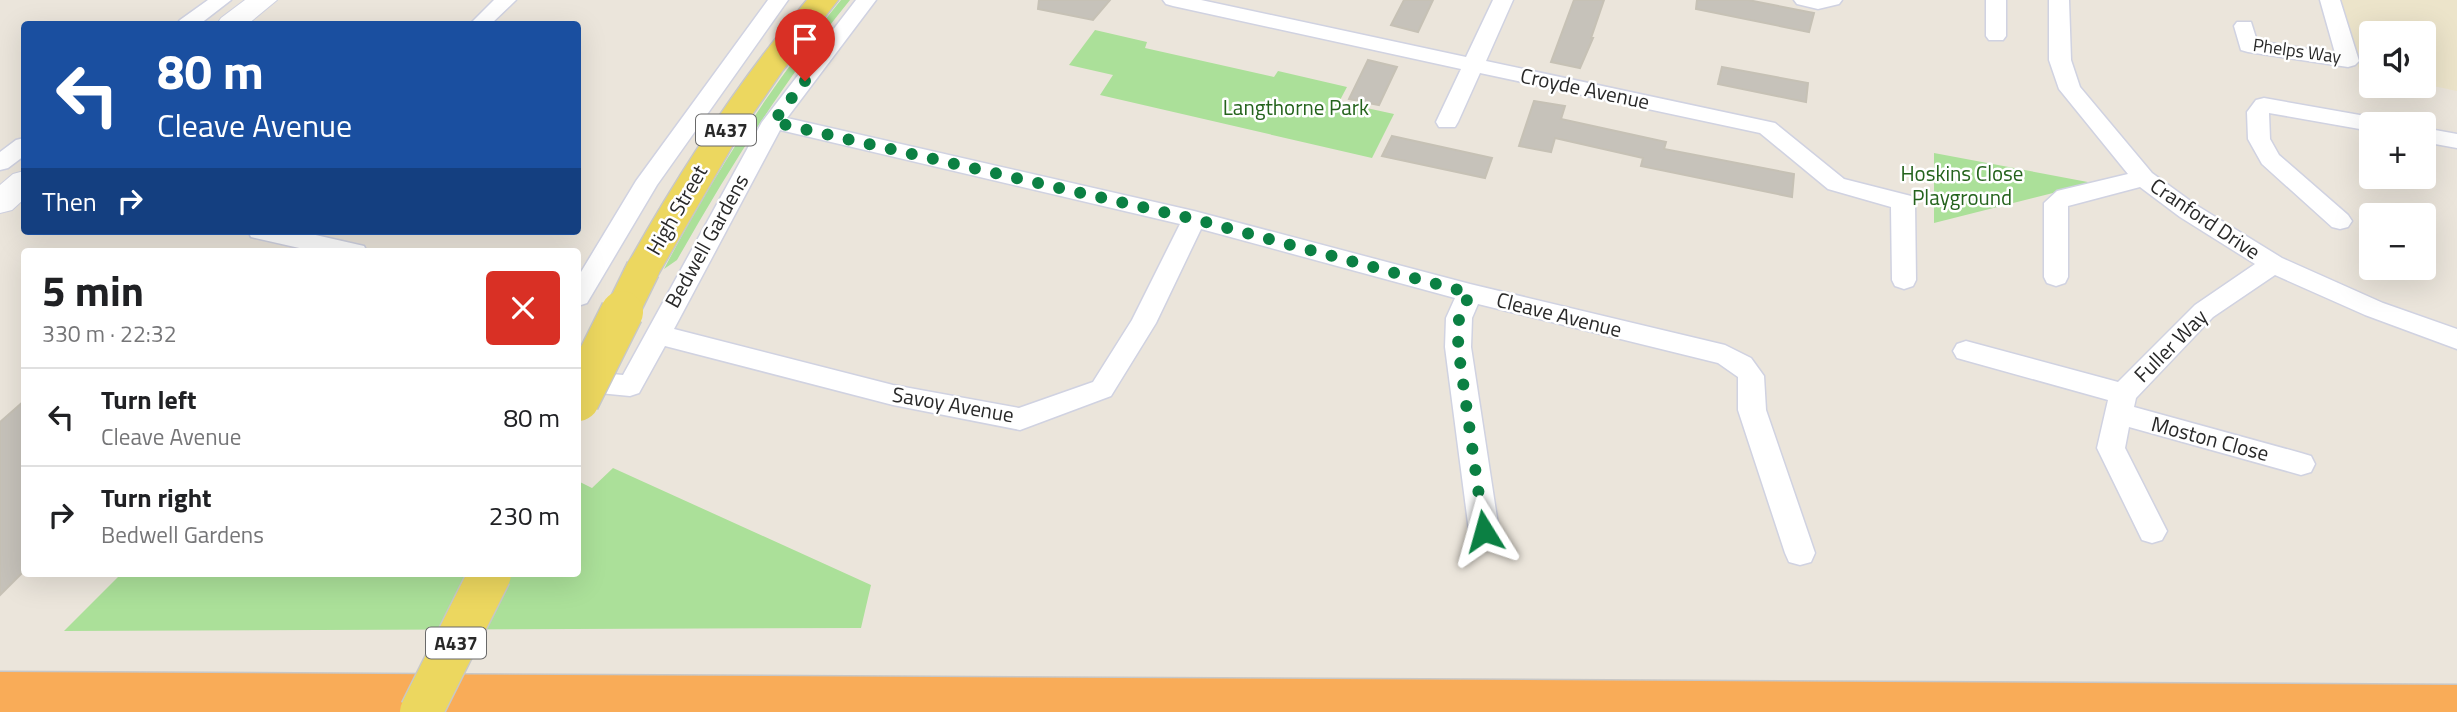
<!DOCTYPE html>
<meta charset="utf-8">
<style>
body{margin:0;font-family:"Titillium Web",sans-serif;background:#f6f6f6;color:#202124;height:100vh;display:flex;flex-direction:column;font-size:26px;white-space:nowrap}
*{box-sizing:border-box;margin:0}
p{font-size:23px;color:#757577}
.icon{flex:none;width:38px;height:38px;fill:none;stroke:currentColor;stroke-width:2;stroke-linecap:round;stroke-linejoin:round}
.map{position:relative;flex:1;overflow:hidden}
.sheet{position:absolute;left:21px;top:248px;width:560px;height:329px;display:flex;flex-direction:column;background:#fff;border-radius:7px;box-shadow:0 7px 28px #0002}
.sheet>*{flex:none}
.guide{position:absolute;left:21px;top:21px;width:560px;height:214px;border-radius:7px;box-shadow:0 7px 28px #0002;background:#1a4fa0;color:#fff;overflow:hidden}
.buttons{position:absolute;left:2359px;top:21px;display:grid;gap:14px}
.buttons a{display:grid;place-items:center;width:77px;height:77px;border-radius:7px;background:#fff;box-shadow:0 7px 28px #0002;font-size:35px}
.pin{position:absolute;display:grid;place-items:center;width:60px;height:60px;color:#fff;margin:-72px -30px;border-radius:50% 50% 50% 0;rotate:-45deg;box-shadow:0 0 7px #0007}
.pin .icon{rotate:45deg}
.me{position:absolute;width:77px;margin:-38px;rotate:352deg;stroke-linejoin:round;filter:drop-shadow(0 0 5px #0008)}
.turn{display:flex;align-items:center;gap:24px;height:147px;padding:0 21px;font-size:32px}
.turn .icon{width:91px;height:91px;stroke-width:2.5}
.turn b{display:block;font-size:49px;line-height:60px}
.then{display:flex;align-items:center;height:66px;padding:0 21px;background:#0003;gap:14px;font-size:26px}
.round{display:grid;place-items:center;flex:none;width:74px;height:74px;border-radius:7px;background:#f6f6f6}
.head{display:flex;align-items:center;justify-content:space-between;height:119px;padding:0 21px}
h1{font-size:42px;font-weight:700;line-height:52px}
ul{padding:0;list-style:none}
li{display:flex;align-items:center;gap:21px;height:98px;padding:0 21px;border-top:2px solid #e0e0e0}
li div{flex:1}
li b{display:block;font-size:26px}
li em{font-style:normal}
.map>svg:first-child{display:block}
.education{fill:#ece4ca}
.green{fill:#abe099}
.building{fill:#c6c2ba;stroke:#c6c1b5;stroke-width:2}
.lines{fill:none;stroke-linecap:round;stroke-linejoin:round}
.street-casing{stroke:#d0d2e1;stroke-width:3}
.secondary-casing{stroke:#d0d2e1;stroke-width:2}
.primary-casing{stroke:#c7c7c7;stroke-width:3}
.highway-casing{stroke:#c7c7c7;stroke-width:3}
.street{fill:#fff;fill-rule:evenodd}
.secondary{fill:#fff;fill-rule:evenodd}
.primary{fill:#ecd75f;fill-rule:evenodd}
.highway{fill:#f9ac58;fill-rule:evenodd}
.primary-bridge-far1-casing{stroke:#c7c7c7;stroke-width:36;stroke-linecap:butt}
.primary-bridge-casing{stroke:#c7c7c7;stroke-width:45;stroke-linecap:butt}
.primary-bridge-far1{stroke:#ecd75f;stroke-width:33}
.primary-bridge{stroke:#ecd75f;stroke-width:42}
.route{stroke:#0b8043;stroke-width:12;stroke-dasharray:0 21.6}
.labels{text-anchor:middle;stroke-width:5;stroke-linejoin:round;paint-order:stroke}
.far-street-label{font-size:18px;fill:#292929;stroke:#fff}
.shield{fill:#fff;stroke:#696969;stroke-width:2}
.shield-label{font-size:19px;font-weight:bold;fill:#292929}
.street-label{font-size:21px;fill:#292929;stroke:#fff}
.park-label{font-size:21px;fill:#24631c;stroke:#fff}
</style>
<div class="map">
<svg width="2457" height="712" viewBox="0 0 2457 712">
<rect width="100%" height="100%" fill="#ebe5db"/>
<path class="education" d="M 2335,0 L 2457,0 L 2457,91 L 2424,84 L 2424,33 L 2371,33 L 2371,74 L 2360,72 Z"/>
<path class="green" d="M 841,0 L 850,0 C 783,82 729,168 677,260 L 664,269 C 714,174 772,83 841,0 Z
M 1095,30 L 1147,42 L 1145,48 L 1274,77 L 1278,71 L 1347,87 L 1339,102 L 1394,114 L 1372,158 L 1100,95 L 1113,75 L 1069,65 Z
M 1934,153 L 2093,183 L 1934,223 Z
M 613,468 L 871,585 L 861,628 L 64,631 L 121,574 L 578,574 L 578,481 L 592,488 Z"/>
<path class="building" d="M 1039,0 L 1110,0 L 1093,20 L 1038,9 Z
M 1404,0 L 1433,0 L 1418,32 L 1391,25 Z
M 1574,0 L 1604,0 L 1591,38 L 1593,38 L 1580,68 L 1551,62 Z
M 1697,0 L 1748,0 L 1814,13 L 1809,32 L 1696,9 Z
M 1368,60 L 1397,67 L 1379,105 L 1349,99 Z
M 1722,67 L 1808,83 L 1806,102 L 1718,84 Z
M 1534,101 L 1565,106 L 1561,119 L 1666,142 L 1664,149 L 1794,174 L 1792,197 L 1641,166 L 1643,158 L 1555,138 L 1551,152 L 1519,146 Z
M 1392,136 L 1492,158 L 1485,178 L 1382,156 Z
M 24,401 L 24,571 L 0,595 L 0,422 Z"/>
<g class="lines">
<g class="street-casing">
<path id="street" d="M 208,0 L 231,0 L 200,24 L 177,24 L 180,20 Z
M 494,0 L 516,0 L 491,24 L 470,24 Z
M 768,0 L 788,0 L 657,185 L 587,303 L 578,306 L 578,277 L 636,181 Z
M 856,0 L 876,0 L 787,118 L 1194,211 L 1470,284 L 1725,345 L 1751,358 L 1764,376 L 1766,410 L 1815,553 L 1811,562 L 1800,565 L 1789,562 L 1785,553 L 1738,410 L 1738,377 L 1718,363 L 1478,304 L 1472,318 L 1471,347 L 1499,531 L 1494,540 L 1484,543 L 1474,540 L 1469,531 L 1445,347 L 1446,318 L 1455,298 L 1201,229 L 1156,323 L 1111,396 L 1020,430 L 893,405 L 665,346 L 639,393 L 630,396 L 578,391 L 578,371 L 623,375 L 762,122 ZM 780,130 L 1180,224 L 1132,320 L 1093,382 L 1019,408 L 893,385 L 674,329 Z
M 1163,0 L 1201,0 L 1466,57 L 1493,0 L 1513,0 L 1486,61 L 1775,123 L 1844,179 L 1911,196 L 1915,202 L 1916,280 L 1913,286 L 1904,289 L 1895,286 L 1892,280 L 1891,207 L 1828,189 L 1760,133 L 1480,73 L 1458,122 L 1455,127 L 1439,127 L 1436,122 L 1461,69 L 1173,6 L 1166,4 Z
M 1794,0 L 1842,0 L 1839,4 L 1818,9 L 1797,4 Z
M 1986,0 L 2006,0 L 2006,36 L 2003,40 L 1989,40 L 1986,36 Z
M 2049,0 L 2069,0 L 2071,60 L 2080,87 L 2152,173 L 2196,205 L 2282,258 L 2383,303 L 2457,329 L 2457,349 L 2365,315 L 2275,275 L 2213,317 L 2136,398 L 2134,407 L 2301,453 L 2311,456 L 2315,464 L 2311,472 L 2301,475 L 2129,427 L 2125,448 L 2167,531 L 2162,540 L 2152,543 L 2142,540 L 2097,448 L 2108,400 L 1957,358 L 1953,351 L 1957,344 L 1966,341 L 2118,382 L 2195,305 L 2255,264 L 2180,217 L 2140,187 L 2068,206 L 2068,277 L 2065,283 L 2056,286 L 2047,283 L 2044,277 L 2044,203 L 2057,191 L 2128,174 L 2059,89 L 2049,60 Z
M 2320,0 L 2340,0 L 2359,61 L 2355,65 L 2348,67 L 2248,52 L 2241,50 L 2234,26 L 2237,22 L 2251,22 L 2257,41 L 2335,53 Z
M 2264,98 L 2371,117 L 2379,119 L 2382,124 L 2371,124 L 2371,131 L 2269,113 L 2270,139 L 2279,155 L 2348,215 L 2352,221 L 2348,227 L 2340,229 L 2332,227 L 2262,164 L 2248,139 L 2247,112 L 2256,100 Z
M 2424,128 L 2457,134 L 2457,148 L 2424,142 Z
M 24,138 L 24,156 L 8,168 L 0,170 L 0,152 L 16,140 Z
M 248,231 L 298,231 L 364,246 L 367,252 L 317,252 L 251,237 Z"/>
</g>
<g class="secondary-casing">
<path id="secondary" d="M 245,0 L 277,0 L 248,24 L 217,24 L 221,18 Z
M 24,171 L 24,199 L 12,210 L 0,213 L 0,185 L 13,174 Z"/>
</g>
<g class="primary-casing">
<path id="primary" d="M 807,0 L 838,0 L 783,70 L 741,131 L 656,278 L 643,282 L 630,278 L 625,269 C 678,174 737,83 807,0 Z"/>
</g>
<g class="highway-casing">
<path id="highway" d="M 0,672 L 2457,685 L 2457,712 L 0,712 Z"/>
</g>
<use href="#street" class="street"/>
<use href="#secondary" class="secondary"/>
<use href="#primary" class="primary"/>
<use href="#highway" class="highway"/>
<g class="primary-bridge-far1-casing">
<path id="primary-bridge-far1" d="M 621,314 L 643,269"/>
</g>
<g class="primary-bridge-casing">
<path id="primary-bridge" d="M 578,400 L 622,312
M 421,712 L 490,574"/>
</g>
<use href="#primary-bridge-far1" class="primary-bridge-far1"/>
<use href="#primary-bridge" class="primary-bridge"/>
</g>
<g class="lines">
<path class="route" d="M 805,81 L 773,122 L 1194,219 L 1470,293 L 1459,318 L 1458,347 L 1484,531"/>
</g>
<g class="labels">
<g class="far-street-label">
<text transform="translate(2297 51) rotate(8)" y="6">Phelps Way</text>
</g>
<g class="shield">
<rect x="696" y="114.5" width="60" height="31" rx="5"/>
<rect x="426" y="627.5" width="60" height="31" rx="5"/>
</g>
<g class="shield-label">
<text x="726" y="137">A437</text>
<text x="456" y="650">A437</text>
</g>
<g class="street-label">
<text transform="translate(1585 89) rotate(12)" y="7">Croyde Avenue</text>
<text transform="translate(677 210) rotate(-60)" y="7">High Street</text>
<text transform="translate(2205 219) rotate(34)" y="7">Cranford Drive</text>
<text transform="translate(707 241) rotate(-61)" y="7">Bedwell Gardens</text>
<text transform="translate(1559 315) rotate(14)" y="7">Cleave Avenue</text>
<text transform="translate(2171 346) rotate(-45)" y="7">Fuller Way</text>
<text transform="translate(953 405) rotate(10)" y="7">Savoy Avenue</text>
<text transform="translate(2210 439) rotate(15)" y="7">Moston Close</text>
</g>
<g class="park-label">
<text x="1296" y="115">Langthorne Park</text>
<text x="1962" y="181">Hoskins Close<tspan x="1962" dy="24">Playground</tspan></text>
</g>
</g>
</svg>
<div class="buttons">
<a><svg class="icon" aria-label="sound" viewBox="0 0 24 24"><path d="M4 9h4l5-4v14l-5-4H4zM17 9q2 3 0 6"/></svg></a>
<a>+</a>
<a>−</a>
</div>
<div class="pin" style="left:805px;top:81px;background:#d93025"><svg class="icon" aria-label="arrive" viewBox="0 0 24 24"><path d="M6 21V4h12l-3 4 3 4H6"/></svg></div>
<svg class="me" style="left:1484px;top:531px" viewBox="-20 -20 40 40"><path d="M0-17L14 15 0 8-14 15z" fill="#0b8043" stroke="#fff" stroke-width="4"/></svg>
<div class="guide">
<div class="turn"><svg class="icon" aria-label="left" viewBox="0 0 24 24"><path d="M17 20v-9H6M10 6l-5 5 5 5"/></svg><div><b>80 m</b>Cleave Avenue</div></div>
<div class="then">Then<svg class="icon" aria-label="right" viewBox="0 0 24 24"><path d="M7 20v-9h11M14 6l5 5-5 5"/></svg></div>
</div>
<section class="sheet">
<div class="head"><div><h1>5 min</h1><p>330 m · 22:32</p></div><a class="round" style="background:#d93025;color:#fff"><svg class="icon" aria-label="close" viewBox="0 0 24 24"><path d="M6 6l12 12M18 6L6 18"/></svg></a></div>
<ul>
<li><svg class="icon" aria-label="left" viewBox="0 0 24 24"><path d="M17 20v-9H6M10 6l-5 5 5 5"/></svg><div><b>Turn left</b><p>Cleave Avenue</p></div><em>80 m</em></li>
<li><svg class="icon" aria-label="right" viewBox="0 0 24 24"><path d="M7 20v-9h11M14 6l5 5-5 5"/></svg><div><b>Turn right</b><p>Bedwell Gardens</p></div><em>230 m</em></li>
</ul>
</section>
</div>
